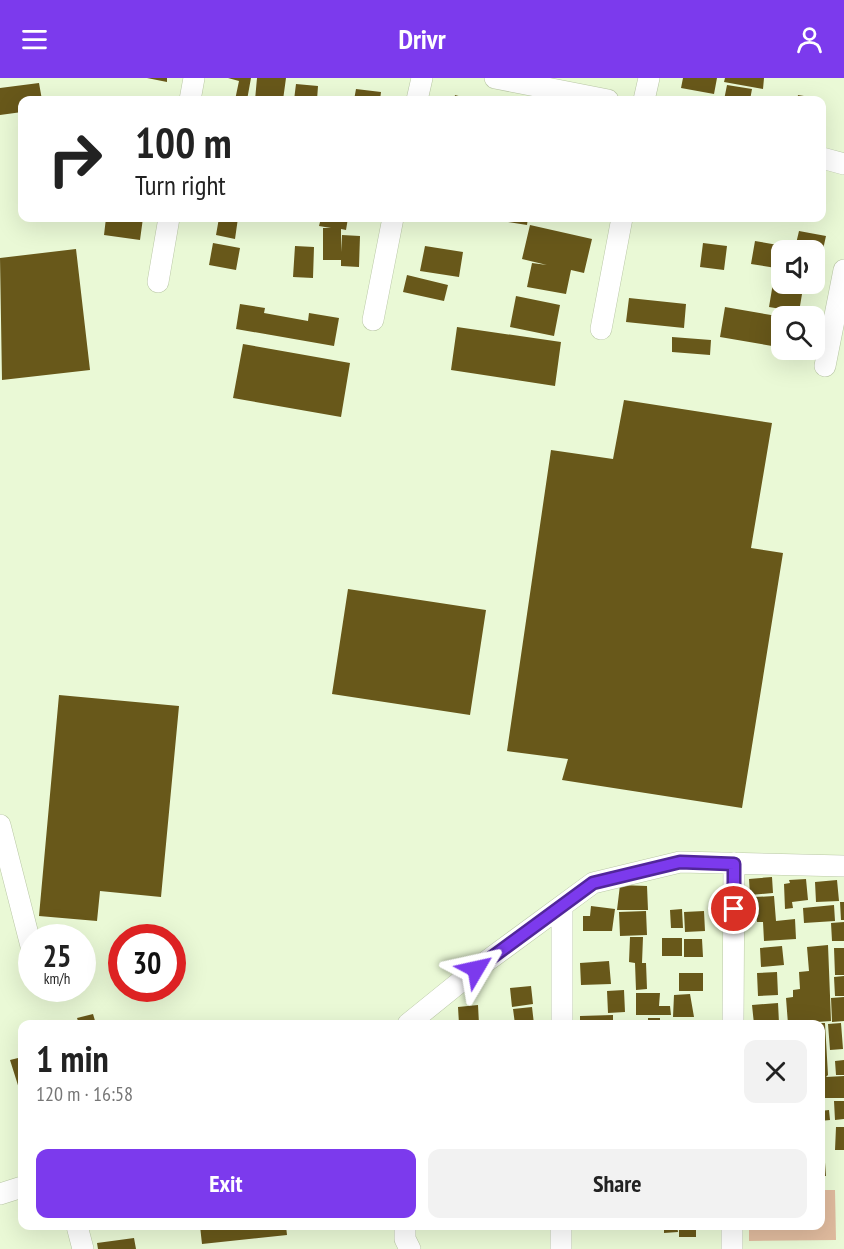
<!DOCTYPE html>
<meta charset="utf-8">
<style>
body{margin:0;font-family:"PT Sans Narrow",sans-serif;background:#f2f2f2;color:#222;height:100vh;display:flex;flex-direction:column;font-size:22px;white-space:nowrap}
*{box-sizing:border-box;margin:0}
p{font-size:20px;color:#767676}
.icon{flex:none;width:33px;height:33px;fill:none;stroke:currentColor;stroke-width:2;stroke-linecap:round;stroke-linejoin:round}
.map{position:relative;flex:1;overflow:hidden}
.sheet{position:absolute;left:18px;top:942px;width:807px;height:210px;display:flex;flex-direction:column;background:#fff;border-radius:12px;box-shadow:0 6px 24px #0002}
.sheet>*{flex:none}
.top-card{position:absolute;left:18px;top:18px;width:808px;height:126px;border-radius:12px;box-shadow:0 6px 24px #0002;background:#fff;color:#222;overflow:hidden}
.controls{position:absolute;left:771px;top:162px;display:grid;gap:12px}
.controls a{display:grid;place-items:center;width:54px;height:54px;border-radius:12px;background:#fff;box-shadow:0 6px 24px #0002;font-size:30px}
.speed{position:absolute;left:18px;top:846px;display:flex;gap:12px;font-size:30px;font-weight:700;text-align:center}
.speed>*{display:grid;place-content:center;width:78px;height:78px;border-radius:50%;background:#fff;box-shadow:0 6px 24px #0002;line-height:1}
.speed small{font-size:15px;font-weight:400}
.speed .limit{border:9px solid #d22;background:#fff;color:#111}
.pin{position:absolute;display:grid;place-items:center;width:51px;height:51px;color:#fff;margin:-26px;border:3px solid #fff;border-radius:50%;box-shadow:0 2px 6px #0007}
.me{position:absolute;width:66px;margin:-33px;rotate:54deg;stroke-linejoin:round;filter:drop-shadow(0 0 4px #0008)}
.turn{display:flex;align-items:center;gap:21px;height:126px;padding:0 18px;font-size:27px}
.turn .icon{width:78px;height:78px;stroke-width:2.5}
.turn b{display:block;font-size:42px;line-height:51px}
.round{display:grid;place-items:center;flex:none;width:63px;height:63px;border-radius:12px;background:#f2f2f2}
.summary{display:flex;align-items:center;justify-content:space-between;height:102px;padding:0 18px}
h1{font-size:36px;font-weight:600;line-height:45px}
.action{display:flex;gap:12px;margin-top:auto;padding:12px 18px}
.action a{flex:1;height:69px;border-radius:12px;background:#7c3aed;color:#fff;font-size:24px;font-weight:600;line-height:69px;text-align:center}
.action a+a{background:#f2f2f2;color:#222}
header{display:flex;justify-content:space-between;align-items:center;height:78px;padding:0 18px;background:#7c3aed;color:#fff;font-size:27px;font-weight:600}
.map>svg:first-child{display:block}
.green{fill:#e0bb9e}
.building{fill:#68581a}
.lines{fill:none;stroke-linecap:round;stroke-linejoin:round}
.minor-casing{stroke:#bac8a6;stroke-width:22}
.minor{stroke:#fff;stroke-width:21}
.route-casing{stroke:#51269a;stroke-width:15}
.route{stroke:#7c3aed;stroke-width:10}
</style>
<header><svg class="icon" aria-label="menu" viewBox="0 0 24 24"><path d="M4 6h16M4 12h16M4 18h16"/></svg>Drivr<svg class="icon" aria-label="person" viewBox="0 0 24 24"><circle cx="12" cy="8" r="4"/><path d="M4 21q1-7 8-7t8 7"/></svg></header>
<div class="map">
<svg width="844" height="1171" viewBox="0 0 844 1171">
<rect width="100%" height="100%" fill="#eaf9d6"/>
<path class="green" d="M 821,1112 L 835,1112 L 836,1162 L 749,1163 L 749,1148 L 820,1148 Z"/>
<path class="building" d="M 147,0 L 167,0 L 167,4 Z
M 228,0 L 251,0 L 247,22 L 235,22 L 239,3 Z
M 257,0 L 286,0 L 283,22 L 255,22 Z
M 683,0 L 717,0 L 714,16 L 681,10 Z
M 725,0 L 764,0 L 763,11 L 724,4 Z
M 39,5 L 42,22 L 22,22 L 22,34 L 0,37 L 0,10 Z
M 296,6 L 318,8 L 317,22 L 294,22 Z
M 727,7 L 752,11 L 750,22 L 724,22 Z
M 356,11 L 381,14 L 380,22 L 354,22 Z
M 455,17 L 473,22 L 454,22 Z
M 798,17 L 816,20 L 815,22 L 797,22 Z
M 106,140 L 143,140 L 140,162 L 104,157 Z
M 219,140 L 238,140 L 235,161 L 216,157 Z
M 321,140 L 348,140 L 346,152 L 341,151 L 341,174 L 342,157 L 360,158 L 359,189 L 341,188 L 341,182 L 323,182 L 323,150 L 331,150 L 319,148 Z
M 509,140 L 528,140 L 527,147 L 508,144 Z
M 530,147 L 592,161 L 584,195 L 571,192 L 566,216 L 527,209 L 532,185 L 547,187 L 522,181 Z
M 799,153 L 826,158 L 822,176 L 814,172 L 782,172 L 782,191 L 751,186 L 755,163 L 795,170 Z
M 213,165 L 240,170 L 236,192 L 209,187 Z
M 703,165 L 727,168 L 724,192 L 700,189 Z
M 295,168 L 314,169 L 313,200 L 293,199 Z
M 425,168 L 463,174 L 459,199 L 420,193 Z
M 76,171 L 90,292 L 2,302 L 0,180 Z
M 407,197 L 448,207 L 444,223 L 403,214 Z
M 773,205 L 803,210 L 799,234 L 769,229 Z
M 516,218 L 560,227 L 554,258 L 510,249 Z
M 629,220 L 686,226 L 684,250 L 626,244 Z
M 240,226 L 265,230 L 264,235 L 308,243 L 309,235 L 339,240 L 334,268 L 236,251 Z
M 725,229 L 777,238 L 772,268 L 720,259 Z
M 457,249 L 561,264 L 555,308 L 451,292 Z
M 672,259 L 711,262 L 710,277 L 672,274 Z
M 243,266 L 350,285 L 341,339 L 233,320 Z
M 624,322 L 772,345 L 751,470 L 783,475 L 742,730 L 562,702 L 568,681 L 507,673 L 551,372 L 613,381 Z
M 348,511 L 486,532 L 470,637 L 332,616 Z
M 59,617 L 179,628 L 161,819 L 100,813 L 97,843 L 39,838 Z
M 772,799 L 773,815 L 750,817 L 749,801 Z
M 806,801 L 808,822 L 792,824 L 793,830 L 785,831 L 784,806 L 790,805 L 789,802 Z
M 837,802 L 839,823 L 816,824 L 815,804 Z
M 620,807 L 647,808 L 648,832 L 617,832 Z
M 774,818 L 776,843 L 795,841 L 796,861 L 764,863 L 763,844 L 757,844 L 755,819 Z
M 840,824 L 844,824 L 844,842 L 841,842 Z
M 834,827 L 835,843 L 804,845 L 803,830 Z
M 591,828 L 615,831 L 612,853 L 583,853 L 583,838 L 590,838 Z
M 682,831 L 683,850 L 671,850 L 670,832 Z
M 646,833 L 647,857 L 620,858 L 619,834 Z
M 704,833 L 705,853 L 685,854 L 684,834 Z
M 844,844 L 844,863 L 832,863 L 831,845 Z
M 630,859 L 643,859 L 642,885 L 646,885 L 647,911 L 636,912 L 635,885 L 629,884 Z
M 662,860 L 682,860 L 682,878 L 662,878 Z
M 684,861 L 702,861 L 703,879 L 684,879 Z
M 828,867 L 831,943 L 788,946 L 786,920 L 793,919 L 793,912 L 800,911 L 799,894 L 809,893 L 807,869 Z
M 782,868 L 784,887 L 761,889 L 760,870 Z
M 834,870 L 844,870 L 844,897 L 835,897 Z
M 609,883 L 611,906 L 581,907 L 580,885 Z
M 777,894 L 778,917 L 758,918 L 757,895 Z
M 679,895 L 703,895 L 703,913 L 679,913 Z
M 844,898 L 844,918 L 835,918 L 834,899 Z
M 531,908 L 533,926 L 512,929 L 510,910 Z
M 624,912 L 625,934 L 608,935 L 607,913 Z
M 636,915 L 660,915 L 659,928 L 670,928 L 671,937 L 636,937 Z
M 690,916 L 694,939 L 673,939 L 674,917 Z
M 844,919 L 844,943 L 832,944 L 831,920 Z
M 778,925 L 779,945 L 754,946 L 752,927 Z
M 478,927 L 479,946 L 459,946 L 458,929 Z
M 532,929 L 534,946 L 515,946 L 513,931 Z
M 93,936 L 96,946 L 79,946 L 77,940 Z
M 613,937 L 613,946 L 580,946 L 580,938 Z
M 648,940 L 660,940 L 660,946 L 648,946 Z
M 820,945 L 825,945 L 828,997 L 826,999 L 844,998 L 844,1020 L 820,1020 Z
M 841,945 L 843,971 L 830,972 L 828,946 Z
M 22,979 L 22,1020 L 10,982 Z
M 844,982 L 844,997 L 836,997 L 835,983 Z
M 834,1023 L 844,1023 L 844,1041 L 835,1042 Z
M 829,1032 L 830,1042 L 820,1043 L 820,1033 Z
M 836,1049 L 844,1049 L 844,1072 L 835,1072 Z
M 824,1071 L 826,1098 L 820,1098 L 820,1072 Z
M 200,1148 L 226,1148 L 226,1150 L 286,1148 L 287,1157 L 202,1166 Z
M 664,1148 L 677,1148 L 678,1154 L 664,1155 Z
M 679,1148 L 696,1148 L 696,1159 L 679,1159 Z
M 134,1160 L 136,1171 L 98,1171 L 97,1165 Z"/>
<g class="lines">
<g class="minor-casing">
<path id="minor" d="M 495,0 L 608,22
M 190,22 L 194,0
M 417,22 L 422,0
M 644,22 L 649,0
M 822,80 L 844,86
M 158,204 L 169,140
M 373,242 L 393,140
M 601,251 L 622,140
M 825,288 L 844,192
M 0,747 L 32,872
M 408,946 L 476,891 L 593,805 L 680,784 L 844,788
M 562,946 L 562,828
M 733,946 L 734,785
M 0,1116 L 22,1109
M 77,1148 L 83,1171
M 405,1148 L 405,1161 L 410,1171
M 561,1171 L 561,1148
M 732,1171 L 732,1148"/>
</g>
<use href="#minor" class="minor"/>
</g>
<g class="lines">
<g class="route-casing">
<path id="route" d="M 476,891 L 593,805 L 680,784 L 734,786 L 734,831"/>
</g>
<use href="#route" class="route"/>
</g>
</svg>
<div class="controls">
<a><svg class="icon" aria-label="sound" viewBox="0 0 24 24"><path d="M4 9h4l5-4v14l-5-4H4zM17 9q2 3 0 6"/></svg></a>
<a><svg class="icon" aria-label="search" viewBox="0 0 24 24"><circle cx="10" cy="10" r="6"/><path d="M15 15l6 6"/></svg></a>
</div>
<div class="speed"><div>25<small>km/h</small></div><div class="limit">30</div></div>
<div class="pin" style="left:734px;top:831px;background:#d93025"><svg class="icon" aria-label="arrive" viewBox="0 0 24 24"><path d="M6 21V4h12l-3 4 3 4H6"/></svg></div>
<svg class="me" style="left:476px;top:891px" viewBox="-20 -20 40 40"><path d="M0-17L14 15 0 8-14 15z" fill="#7c3aed" stroke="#fff" stroke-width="4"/></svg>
<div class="top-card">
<div class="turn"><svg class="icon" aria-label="right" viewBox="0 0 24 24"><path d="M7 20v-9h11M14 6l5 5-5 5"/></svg><div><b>100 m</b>Turn right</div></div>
</div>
<section class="sheet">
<div class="summary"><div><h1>1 min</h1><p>120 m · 16:58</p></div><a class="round"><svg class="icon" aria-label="close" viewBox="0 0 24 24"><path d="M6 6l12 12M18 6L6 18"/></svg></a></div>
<div class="action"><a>Exit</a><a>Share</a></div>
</section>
</div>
